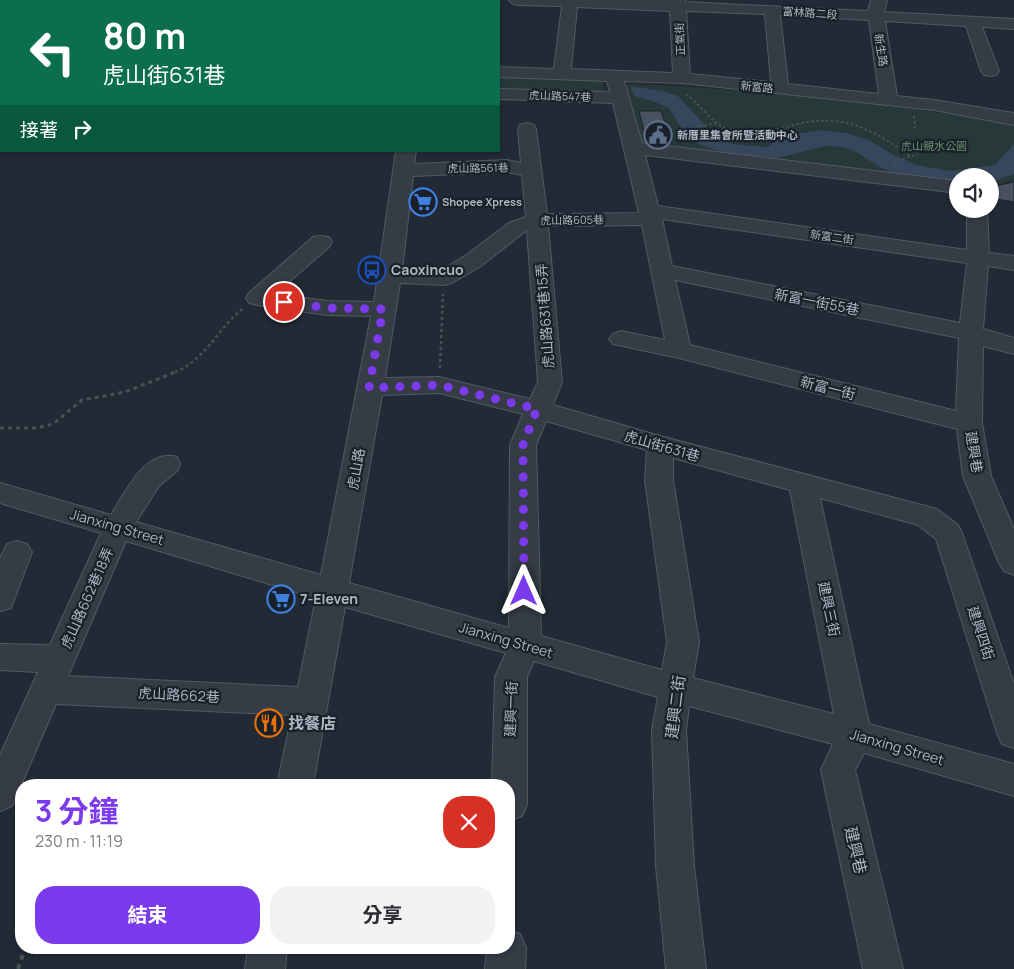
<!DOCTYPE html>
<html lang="zh-TW">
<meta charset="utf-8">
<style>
body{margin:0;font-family:Manrope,"Noto Sans TC",sans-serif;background:#f2f2f3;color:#2b2b33;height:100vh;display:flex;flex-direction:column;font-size:19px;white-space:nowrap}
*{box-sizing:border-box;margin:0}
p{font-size:16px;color:#7c7c81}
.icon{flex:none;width:28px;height:28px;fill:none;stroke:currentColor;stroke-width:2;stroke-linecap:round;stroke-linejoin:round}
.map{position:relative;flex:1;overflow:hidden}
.panel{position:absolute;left:15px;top:779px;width:500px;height:175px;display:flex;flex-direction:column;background:#fff;border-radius:20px;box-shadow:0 1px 4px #0004}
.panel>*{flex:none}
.banner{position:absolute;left:0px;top:0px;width:500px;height:152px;box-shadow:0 1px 4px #0004;background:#0b6e4f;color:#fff;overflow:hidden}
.controls{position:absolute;left:949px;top:168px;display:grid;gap:10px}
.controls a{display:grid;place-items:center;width:50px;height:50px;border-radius:50%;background:#fff;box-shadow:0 1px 4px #0004;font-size:25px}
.pin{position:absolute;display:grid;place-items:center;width:42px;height:42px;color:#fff;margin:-21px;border:2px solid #fff;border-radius:50%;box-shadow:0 1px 5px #0007}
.me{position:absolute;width:55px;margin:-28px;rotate:0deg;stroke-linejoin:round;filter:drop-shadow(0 0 4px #0008)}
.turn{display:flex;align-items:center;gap:18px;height:105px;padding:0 20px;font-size:22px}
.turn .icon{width:65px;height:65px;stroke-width:2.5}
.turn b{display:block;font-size:35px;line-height:42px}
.then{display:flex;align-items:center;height:48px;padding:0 20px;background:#0003;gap:10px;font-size:19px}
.round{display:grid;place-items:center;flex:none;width:52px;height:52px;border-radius:20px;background:#f2f2f3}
.overview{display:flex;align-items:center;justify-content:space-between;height:85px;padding:0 20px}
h1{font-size:30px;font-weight:700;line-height:38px;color:#7c3aed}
.button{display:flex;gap:10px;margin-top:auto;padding:10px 20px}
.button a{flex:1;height:58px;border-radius:20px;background:#7c3aed;color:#fff;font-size:20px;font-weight:700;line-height:58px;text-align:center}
.button a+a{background:#f2f2f3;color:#2b2b33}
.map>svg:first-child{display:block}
.green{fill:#263838}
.water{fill:#36465c}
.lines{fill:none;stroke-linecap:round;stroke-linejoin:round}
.stream{fill:#36465c;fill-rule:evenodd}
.building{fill:#48515f;stroke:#1c232d}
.minor-casing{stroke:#525a64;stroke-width:2}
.path-far3{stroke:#435456;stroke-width:2;stroke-dasharray:2.5 2.5;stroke-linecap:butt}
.path-far2{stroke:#435456;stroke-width:2.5;stroke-dasharray:3 3;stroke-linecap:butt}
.path-far1{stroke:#435456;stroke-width:3;stroke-dasharray:4 4;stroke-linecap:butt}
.path{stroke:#435456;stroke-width:4;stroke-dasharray:5 5;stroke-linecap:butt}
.minor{fill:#353c46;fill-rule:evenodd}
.route{stroke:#7c3aed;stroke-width:9;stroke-dasharray:0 16.2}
.labels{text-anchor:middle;stroke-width:4.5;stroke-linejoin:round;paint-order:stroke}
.far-street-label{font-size:11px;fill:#afb7c3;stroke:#1a212a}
.far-poi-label{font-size:11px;font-weight:bold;fill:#afb7c3;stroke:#1a212a;text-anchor:start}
.far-park-label{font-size:11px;fill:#689171;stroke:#1a212a}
.poi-label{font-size:14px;font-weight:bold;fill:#afb7c3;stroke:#1a212a;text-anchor:start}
.street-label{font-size:14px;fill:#afb7c3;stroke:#1a212a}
.near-street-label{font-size:16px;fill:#afb7c3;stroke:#1a212a}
.near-poi-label{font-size:16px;font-weight:bold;fill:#afb7c3;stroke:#1a212a;text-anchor:start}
</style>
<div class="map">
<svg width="1014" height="969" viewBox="0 0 1014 969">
<rect width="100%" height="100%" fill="#212a35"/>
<path class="green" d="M 499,77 L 602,81 L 605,93 L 499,89 Z
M 626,84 C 756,88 886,103 1014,124 L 1014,181 L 990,187 L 990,176 L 958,176 L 957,184 L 641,146 Z"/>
<path class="water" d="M 630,86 L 663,91 L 678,96 L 714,135 L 732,144 L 768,147 L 777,140 L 796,134 L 822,130 L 846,133 L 868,140 L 892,154 L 916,165 L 950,171 L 995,165 L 1014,144 L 1014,174 L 990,182 L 990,176 L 958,176 L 957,182 L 896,174 L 881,168 L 860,154 L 844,147 L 825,146 L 778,158 L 724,153 L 688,140 L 669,108 L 655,102 L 635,96 Z"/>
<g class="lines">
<path class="stream" d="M 0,143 L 1,143 L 1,145 L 0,145 Z
M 60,151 L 107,151 L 105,152 L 62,152 Z"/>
</g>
<path class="building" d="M 639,111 L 661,111 L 672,144 L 647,142 Z
M 1014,182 L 1014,202 L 990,198 L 990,187 Z"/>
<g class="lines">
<g class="minor-casing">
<path id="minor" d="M 338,0 L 354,0 L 354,1 L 338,1 Z
M 447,0 L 463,0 L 463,1 L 447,1 Z
M 509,0 L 685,0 L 685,2 L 868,11 L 871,0 L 887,0 L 884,12 L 1014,19 L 1014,29 L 982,27 L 999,71 L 996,75 L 990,76 L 984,75 L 981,71 L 966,26 L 885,21 L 897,96 L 934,100 L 1014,113 L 1014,125 L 934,110 L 682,83 L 624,81 L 642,143 L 958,181 L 958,193 L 645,155 L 658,206 L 967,250 L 967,209 L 987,209 L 989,253 L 1014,256 L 1014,270 L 988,266 L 983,329 L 1014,338 L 1014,354 L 983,346 L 982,423 L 991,476 L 1014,529 L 1014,575 L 1004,571 L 999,563 L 963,476 L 957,429 L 679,358 L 613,344 L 609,339 L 613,334 L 621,331 L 665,340 L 642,225 L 548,226 L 562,382 L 553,405 L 660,436 L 937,509 L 958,525 L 962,533 L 1014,684 L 1014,748 L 1002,744 L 997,733 L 936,539 L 918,525 L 820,498 L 869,724 L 1014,764 L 1014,796 L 864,753 L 855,770 L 903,969 L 863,969 L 821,770 L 833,744 L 689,706 L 686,730 L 694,866 L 706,969 L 666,969 L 656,866 L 652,730 L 658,697 L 534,661 L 527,677 L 527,804 L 522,816 L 509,821 L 509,785 L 492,785 L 495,677 L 506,653 L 345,607 L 313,785 L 277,785 L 292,715 L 56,704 L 12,806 L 0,811 L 0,755 L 38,672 L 0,670 L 0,644 L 50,645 L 101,533 L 0,503 L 0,483 L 111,515 C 125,493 145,448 177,457 L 180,464 L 177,471 L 159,486 L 136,522 L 321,575 L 371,316 L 327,315 L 257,305 L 249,303 L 246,298 L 249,293 L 313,237 L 321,236 L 329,237 L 332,242 L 329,247 L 275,294 L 327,301 L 374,302 L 396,151 L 416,151 L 414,164 L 507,160 L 521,163 L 518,129 L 520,125 L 527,123 L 534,125 L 536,129 L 547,214 L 639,213 L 613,103 L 499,99 L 499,89 L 610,92 L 607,81 L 499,77 L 499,67 L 554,69 L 562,6 L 517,5 L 512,3 ZM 577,7 L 670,11 L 673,73 L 571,69 ZM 686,11 L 765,14 L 771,82 L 690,74 ZM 780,15 L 869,20 L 879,94 L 788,84 ZM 507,172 L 522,175 L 526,217 L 509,223 L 465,256 L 440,271 L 402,270 L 413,176 ZM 662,219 L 967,263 L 960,323 L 672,266 ZM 527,230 L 538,382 L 530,399 L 439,377 L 385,378 L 400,283 L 444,285 L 452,283 L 481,266 ZM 675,280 L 959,338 L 956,411 L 690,345 ZM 439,393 L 523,414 L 510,445 L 509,628 L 349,583 L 382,395 ZM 546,421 L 647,450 L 645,480 L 667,642 L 662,670 L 541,636 L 536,445 ZM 673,458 L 790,490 L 834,714 L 693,678 L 699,642 L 673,480 ZM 126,541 L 316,598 L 298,687 L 68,676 Z
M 0,58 L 1,58 L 1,68 L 0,68 Z
M 17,541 L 27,544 L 32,552 L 11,608 L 0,611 L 0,558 L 7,544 Z
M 509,930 L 520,934 L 526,948 L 525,969 L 485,969 L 487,948 L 509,948 Z
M 248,948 L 287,948 L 285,969 L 245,969 Z"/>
</g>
<path class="path-far3" d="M 686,94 C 701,105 712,124 730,130 C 752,138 772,131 794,125 C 842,112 872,129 910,156
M 914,116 L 915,128
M 677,138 L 676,132 L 716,123
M 893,162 L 918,154"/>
<path class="path-far2" d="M 440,368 L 443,294
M 175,372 C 204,361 218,329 242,309"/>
<path class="path-far1" d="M 0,428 L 37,428 L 53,424 L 82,400 L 125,392 L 178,371"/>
<path class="path" d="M 18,969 L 25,948"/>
<use href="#minor" class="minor"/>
</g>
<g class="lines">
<path class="route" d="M 284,302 L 328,308 L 383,309 L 369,388 L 439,385 L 537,409 L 523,445 L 524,591"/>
</g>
<defs>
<g id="civic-ring" transform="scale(1.4375)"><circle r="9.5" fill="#1a212a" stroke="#5c6f8a" stroke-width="1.5"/><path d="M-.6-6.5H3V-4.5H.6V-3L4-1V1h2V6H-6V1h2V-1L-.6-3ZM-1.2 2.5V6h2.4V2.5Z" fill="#5c6f8a"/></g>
<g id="supermarket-ring" transform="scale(1.4375)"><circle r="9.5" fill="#1a212a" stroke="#3f7fe0" stroke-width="1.5"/><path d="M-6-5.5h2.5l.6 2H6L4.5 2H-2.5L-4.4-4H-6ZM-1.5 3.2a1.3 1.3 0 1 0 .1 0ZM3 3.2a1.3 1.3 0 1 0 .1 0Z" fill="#3f7fe0"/></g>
<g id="bus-ring" transform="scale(1.4375)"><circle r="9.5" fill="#1a212a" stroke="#1a4fb4" stroke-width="1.5"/><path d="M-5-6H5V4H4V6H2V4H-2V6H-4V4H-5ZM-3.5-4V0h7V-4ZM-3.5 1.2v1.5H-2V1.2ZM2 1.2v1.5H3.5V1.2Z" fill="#1a4fb4"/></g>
<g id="restaurant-ring" transform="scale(1.4375)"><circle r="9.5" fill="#1a212a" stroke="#e8710a" stroke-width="1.5"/><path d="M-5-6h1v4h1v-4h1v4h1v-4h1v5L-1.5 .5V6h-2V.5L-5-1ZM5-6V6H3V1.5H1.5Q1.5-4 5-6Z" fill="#e8710a"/></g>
</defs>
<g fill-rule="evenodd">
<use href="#civic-ring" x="658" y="135"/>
<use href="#supermarket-ring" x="423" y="202"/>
<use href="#bus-ring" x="372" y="270"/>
<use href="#supermarket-ring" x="281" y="599"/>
<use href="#restaurant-ring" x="269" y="723"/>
</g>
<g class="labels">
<g class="far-street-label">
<text transform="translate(810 13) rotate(4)" y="4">富林路二段</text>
<text transform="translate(680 39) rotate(-93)" y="4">正氣街</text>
<text transform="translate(881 50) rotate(81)" y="4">新生路</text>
<text transform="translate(757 87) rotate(6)" y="4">新富路</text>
<text transform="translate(560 96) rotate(2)" y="4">虎山路547巷</text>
<text transform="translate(478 168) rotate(-1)" y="4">虎山路561巷</text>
<text transform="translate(572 220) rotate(-1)" y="4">虎山路605巷</text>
<text transform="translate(832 237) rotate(8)" y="4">新富二街</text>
</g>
<g class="far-poi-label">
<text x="677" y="139">新厝里集會所暨活動中心</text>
<text x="442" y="206">Shopee Xpress</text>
</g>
<g class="far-park-label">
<text x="934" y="150">虎山親水公園</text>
</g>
<g class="poi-label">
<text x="391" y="275">Caoxincuo</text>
<text x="300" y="604">7-Eleven</text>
</g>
<g class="street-label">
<text transform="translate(817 302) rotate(11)" y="5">新富一街55巷</text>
<text transform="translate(545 316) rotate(-94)" y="5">虎山路631巷15弄</text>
<text transform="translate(828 388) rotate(14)" y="5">新富一街</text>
<text transform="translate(662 446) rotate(16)" y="5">虎山街631巷</text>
<text transform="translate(974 452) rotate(81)" y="5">建興巷</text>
<text transform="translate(356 469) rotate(-80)" y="5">虎山路</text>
<text transform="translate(117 527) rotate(16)" y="5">Jianxing Street</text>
<text transform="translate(87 598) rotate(-66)" y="5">虎山路662巷18弄</text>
<text transform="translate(829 609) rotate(78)" y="5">建興三街</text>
<text transform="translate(981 633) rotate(72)" y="5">建興四街</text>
<text transform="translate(506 640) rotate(16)" y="5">Jianxing Street</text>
<text transform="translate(179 695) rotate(3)" y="5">虎山路662巷</text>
<text transform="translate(511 709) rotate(-88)" y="5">建興一街</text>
<text transform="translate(897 747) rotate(16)" y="5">Jianxing Street</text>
</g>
<g class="near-street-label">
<text transform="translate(675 707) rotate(-83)" y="6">建興二街</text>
<text transform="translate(856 850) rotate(77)" y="6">建興巷</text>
</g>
<g class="near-poi-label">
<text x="288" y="729">找餐店</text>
</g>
</g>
</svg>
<div class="controls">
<a><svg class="icon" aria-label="sound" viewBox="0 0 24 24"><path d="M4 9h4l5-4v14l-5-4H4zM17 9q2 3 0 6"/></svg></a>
</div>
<div class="pin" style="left:284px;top:302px;background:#d93025"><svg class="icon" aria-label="arrive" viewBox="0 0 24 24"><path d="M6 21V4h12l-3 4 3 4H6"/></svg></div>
<svg class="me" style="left:524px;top:591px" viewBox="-20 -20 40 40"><path d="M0-17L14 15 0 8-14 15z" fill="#7c3aed" stroke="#fff" stroke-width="4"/></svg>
<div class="banner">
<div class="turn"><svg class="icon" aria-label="left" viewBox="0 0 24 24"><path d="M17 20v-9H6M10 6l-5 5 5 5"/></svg><div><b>80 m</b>虎山街631巷</div></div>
<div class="then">接著<svg class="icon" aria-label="right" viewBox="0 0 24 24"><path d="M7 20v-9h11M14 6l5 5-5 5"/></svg></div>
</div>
<section class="panel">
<div class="overview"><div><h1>3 分鐘</h1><p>230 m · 11:19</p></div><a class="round" style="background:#d93025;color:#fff"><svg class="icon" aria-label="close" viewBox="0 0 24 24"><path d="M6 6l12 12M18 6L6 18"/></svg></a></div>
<div class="button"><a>結束</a><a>分享</a></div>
</section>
</div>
